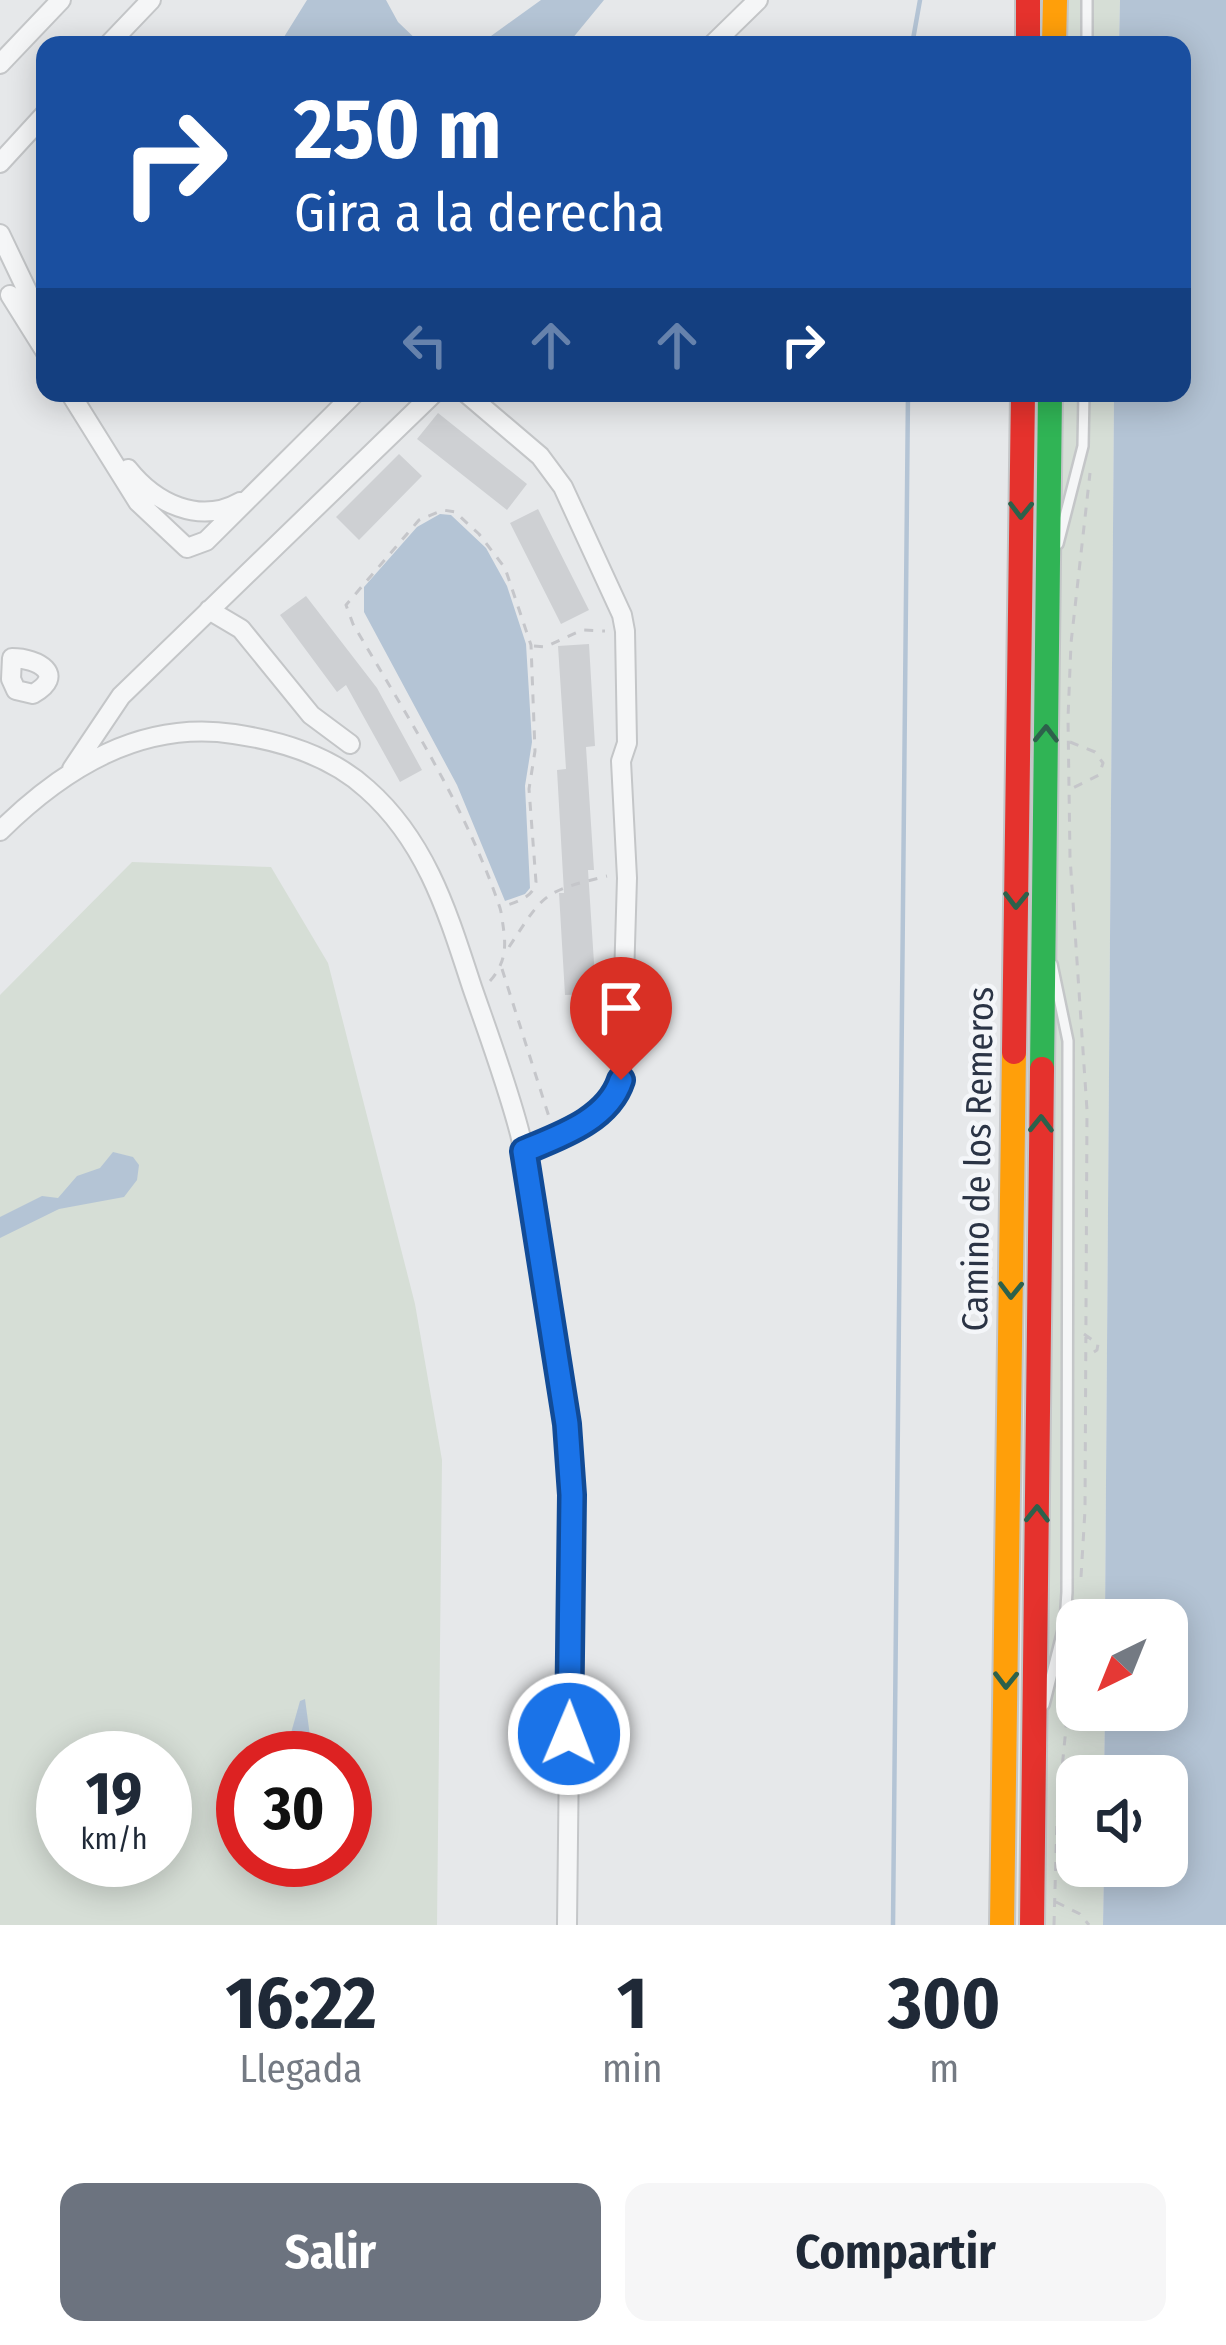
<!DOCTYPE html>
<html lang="es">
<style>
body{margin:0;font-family:"Fira Sans Condensed",sans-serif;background:#f6f6f7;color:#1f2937;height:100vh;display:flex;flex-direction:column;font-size:45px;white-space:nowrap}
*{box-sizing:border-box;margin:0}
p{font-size:39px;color:#747a83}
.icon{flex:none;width:66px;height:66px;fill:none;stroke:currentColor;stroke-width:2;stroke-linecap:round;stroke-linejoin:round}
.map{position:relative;height:1925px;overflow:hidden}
.details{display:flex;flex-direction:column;background:#fff;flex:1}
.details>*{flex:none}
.hud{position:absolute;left:36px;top:36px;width:1155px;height:366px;border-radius:24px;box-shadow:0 6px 30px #0003;background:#1a4fa0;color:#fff;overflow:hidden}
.needle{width:78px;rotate:223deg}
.buttons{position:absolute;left:1056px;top:1599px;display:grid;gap:24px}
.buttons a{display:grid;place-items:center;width:132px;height:132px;border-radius:24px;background:#fff;box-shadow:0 6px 30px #0003;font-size:60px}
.speed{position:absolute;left:36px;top:1731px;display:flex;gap:24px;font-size:60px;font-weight:700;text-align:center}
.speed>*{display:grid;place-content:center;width:156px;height:156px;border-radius:50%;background:#fff;box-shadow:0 6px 30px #0003;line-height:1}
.speed small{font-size:30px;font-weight:400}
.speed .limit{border:18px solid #d22;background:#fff;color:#111}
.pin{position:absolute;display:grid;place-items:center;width:102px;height:102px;color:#fff;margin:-123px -51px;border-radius:50% 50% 50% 0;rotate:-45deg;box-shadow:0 0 12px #0007}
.pin .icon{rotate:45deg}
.me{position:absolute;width:132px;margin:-66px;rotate:1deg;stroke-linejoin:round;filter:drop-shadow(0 0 9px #0008)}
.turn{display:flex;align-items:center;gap:42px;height:252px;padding:0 60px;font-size:54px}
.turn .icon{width:156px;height:156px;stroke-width:2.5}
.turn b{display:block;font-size:84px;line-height:102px}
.lanes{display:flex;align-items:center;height:114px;padding:0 60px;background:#0003;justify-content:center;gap:60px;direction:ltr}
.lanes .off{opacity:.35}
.eta{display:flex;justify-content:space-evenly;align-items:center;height:204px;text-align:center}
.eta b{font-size:72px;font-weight:700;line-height:84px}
.primary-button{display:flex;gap:24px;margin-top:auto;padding:24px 60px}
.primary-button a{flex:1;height:138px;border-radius:24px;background:#6c737f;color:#fff;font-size:48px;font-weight:700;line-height:138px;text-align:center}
.primary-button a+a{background:#f6f6f7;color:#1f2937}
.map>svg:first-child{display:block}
.green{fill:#d6ded6;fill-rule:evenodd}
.water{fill:#b4c4d5}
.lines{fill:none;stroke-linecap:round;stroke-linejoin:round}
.stream{stroke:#b4c4d5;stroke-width:4.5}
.building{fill:#ced0d3}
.lane-casing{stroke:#c4c6c8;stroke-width:14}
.street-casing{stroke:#c4c6c8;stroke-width:22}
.fast-casing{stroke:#c4c6c8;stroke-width:28}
.slow-casing{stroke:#c4c6c8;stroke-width:28}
.jam-casing{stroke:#c4c6c8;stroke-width:28}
.path{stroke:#c5c6ca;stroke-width:3;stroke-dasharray:9 9;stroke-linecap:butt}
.lane{stroke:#f5f6f7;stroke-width:9}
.street{stroke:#f5f6f7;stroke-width:18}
.fast{stroke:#30b455;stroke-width:24}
.slow{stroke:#ff9f0a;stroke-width:24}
.jam{stroke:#e5322d;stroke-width:24}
.oneway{stroke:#2d614b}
.route-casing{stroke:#114b97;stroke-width:30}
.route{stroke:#1a73e8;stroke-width:21}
.labels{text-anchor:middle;stroke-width:9;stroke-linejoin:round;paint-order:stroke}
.street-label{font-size:36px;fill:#2b3445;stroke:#f4f6f9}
</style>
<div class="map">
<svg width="1226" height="1925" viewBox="0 0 1226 1925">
<rect width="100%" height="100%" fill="#e6e8ea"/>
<path class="green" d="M 1063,0 L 1120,0 L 1119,45 L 1062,45 Z
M 1057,393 L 1114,393 L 1105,1620 L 1077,1620 L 1077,1710 L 1105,1710 L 1104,1776 L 1077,1776 L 1077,1866 L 1104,1866 L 1103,1925 L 1042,1925 L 1058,732 Z
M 132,862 L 271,867 L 328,963 L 415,1304 L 442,1460 L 437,1925 L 0,1925 L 0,995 ZM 63,1758 L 165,1758 L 165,1860 L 63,1860 ZM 243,1758 L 345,1758 L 345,1860 L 243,1860 Z"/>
<path class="water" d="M 307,0 L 386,0 L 398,22 L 422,45 L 279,45 Z
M 541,0 L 604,0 L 567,45 L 468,45 L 491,36 Z
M 1120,0 L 1226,0 L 1226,1925 L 1103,1925 L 1104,1866 L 1167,1866 L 1167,1776 L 1104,1776 L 1105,1710 L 1167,1710 L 1167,1620 L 1105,1620 L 1114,393 L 1182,393 L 1182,45 L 1119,45 Z
M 440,514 L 451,515 L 486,548 L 507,586 L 526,644 L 532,742 L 525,786 L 530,888 L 525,894 L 505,901 L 457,785 L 364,612 L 364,587 L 417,527 Z
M 113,1152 L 133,1157 L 139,1165 L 137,1180 L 124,1197 L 59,1209 L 0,1238 L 0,1217 L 42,1196 L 58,1198 L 77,1176 L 100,1168 Z
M 305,1699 L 313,1758 L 284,1758 L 300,1701 Z"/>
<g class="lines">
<path class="stream" d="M 912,45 L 920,0
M 893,1925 L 908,393"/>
</g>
<path class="building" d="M 438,413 L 527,484 L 507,510 L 417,439 Z
M 399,454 L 422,476 L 359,540 L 336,517 Z
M 538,509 L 589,610 L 561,624 L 510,523 Z
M 306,596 L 377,688 L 422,770 L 400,782 L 346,685 L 337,692 L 280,615 Z
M 589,644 L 595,746 L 586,747 L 594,870 L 588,870 L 596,994 L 565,995 L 559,893 L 564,893 L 557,770 L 566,769 L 558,646 Z"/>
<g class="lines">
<g class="lane-casing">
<path id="lane" d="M 1087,45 L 1087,0
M 1058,544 L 1083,446 L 1084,393
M 1044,1705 L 1065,1622 L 1067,1592 L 1068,1041 L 1052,964"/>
</g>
<g class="street-casing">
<path id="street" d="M 108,45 L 151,0
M 712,45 L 758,0
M 0,64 L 61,0
M 0,163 L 45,114
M 0,234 L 45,328
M 10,295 L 45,351
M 70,393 L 138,502 L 187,548 L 206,541 L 355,393
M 466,393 L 540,456 L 563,487 L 622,615 L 625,631 L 627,743 L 621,761 L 627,878 L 621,1080 C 608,1120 560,1136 524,1151
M 128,469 C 155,503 199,525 240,502
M 209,610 L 241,629 L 311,715 L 350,744
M 12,658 C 38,658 67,675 33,694 L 16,690 L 11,679 Z
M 72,769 L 121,696 L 434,393
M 0,831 C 64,768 141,720 234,734 C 282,741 331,756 367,789 C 427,842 448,914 472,987 C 489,1036 507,1084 520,1134 C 531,1182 536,1230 544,1278 C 556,1351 567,1421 572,1495 L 567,1925"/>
</g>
<g class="fast-casing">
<path id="fast" d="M 1042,1069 L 1050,393"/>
</g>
<g class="slow-casing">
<path id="slow" d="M 1054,45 L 1055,0
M 1002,1925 L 1014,1052"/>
</g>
<g class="jam-casing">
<path id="jam" d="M 1028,0 L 1028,45
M 1014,1052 L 1023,393
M 1032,1925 L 1042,1069"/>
</g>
<path class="path" d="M 534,646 L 545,647 L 582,630 L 605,631
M 1070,742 L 1095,752 L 1103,763 L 1099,775 L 1071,789
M 509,947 C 545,892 543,892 607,876
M 502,969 L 550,1120
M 490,981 C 510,958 505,939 501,912 L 500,908 C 466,807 407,716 353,624 L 346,605 L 419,520 L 443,510 L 455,512 L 479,534 L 505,568 L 531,645 L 535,751 L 529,789 L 536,882 C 533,899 514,902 500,908
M 1084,1334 L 1098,1344 L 1097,1350 L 1085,1358
M 1081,1577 L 1085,1510 L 1087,1110 L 1070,857 L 1068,718 L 1071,643 L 1090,473
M 1056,1902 L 1080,1914 L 1089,1925
M 1054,1925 L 1057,1820 L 1075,1635"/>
<use href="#lane" class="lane"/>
<use href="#street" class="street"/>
<use href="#fast" class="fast"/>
<use href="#slow" class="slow"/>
<use href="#jam" class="jam"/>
</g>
<defs><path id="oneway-chevron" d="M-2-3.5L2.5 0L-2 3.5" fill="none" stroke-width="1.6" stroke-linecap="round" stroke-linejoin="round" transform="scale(3)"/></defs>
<g class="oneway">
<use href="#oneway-chevron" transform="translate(1021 510) rotate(91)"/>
<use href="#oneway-chevron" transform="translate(1046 734) rotate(-89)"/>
<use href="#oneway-chevron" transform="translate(1016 900) rotate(91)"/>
<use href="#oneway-chevron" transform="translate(1041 1124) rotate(-89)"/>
<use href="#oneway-chevron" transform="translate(1011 1290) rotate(91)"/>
<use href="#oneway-chevron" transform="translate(1037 1514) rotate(-89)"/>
<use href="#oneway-chevron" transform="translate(1006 1680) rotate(91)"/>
</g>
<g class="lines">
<g class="route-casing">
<path id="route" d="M 569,1734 L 572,1495 L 567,1424 L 524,1151 C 560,1136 608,1120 621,1080"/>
</g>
<use href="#route" class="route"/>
</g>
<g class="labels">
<g class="street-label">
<text transform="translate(977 1159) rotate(-89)" y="13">Camino de los Remeros</text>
</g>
</g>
</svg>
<div class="buttons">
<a><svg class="needle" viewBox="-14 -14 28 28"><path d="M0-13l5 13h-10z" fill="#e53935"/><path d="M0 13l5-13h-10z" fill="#747a83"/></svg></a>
<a><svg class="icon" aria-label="sound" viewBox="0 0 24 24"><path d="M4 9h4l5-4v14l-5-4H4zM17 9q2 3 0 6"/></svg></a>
</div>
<div class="speed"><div>19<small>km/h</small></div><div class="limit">30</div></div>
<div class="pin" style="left:621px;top:1080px;background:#d93025"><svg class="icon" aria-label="arrive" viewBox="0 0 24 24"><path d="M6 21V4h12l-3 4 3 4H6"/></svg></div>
<svg class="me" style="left:569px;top:1734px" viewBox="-20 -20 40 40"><circle r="17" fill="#1a73e8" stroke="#fff" stroke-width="3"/><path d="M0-11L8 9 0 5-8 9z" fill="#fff"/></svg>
<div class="hud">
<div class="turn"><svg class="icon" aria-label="right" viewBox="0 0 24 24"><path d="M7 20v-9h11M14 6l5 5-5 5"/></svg><div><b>250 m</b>Gira a la derecha</div></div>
<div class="lanes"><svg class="icon off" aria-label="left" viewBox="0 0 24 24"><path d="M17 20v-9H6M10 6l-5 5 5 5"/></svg><svg class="icon off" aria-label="ahead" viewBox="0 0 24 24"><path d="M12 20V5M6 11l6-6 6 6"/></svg><svg class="icon off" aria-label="ahead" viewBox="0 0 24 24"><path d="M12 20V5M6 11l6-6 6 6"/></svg><svg class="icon" aria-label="right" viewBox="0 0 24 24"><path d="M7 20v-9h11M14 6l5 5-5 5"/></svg></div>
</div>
</div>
<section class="details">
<div class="eta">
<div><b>16:22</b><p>Llegada</p></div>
<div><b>1</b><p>min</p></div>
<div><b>300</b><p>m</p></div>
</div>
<div class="primary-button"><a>Salir</a><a>Compartir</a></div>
</section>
